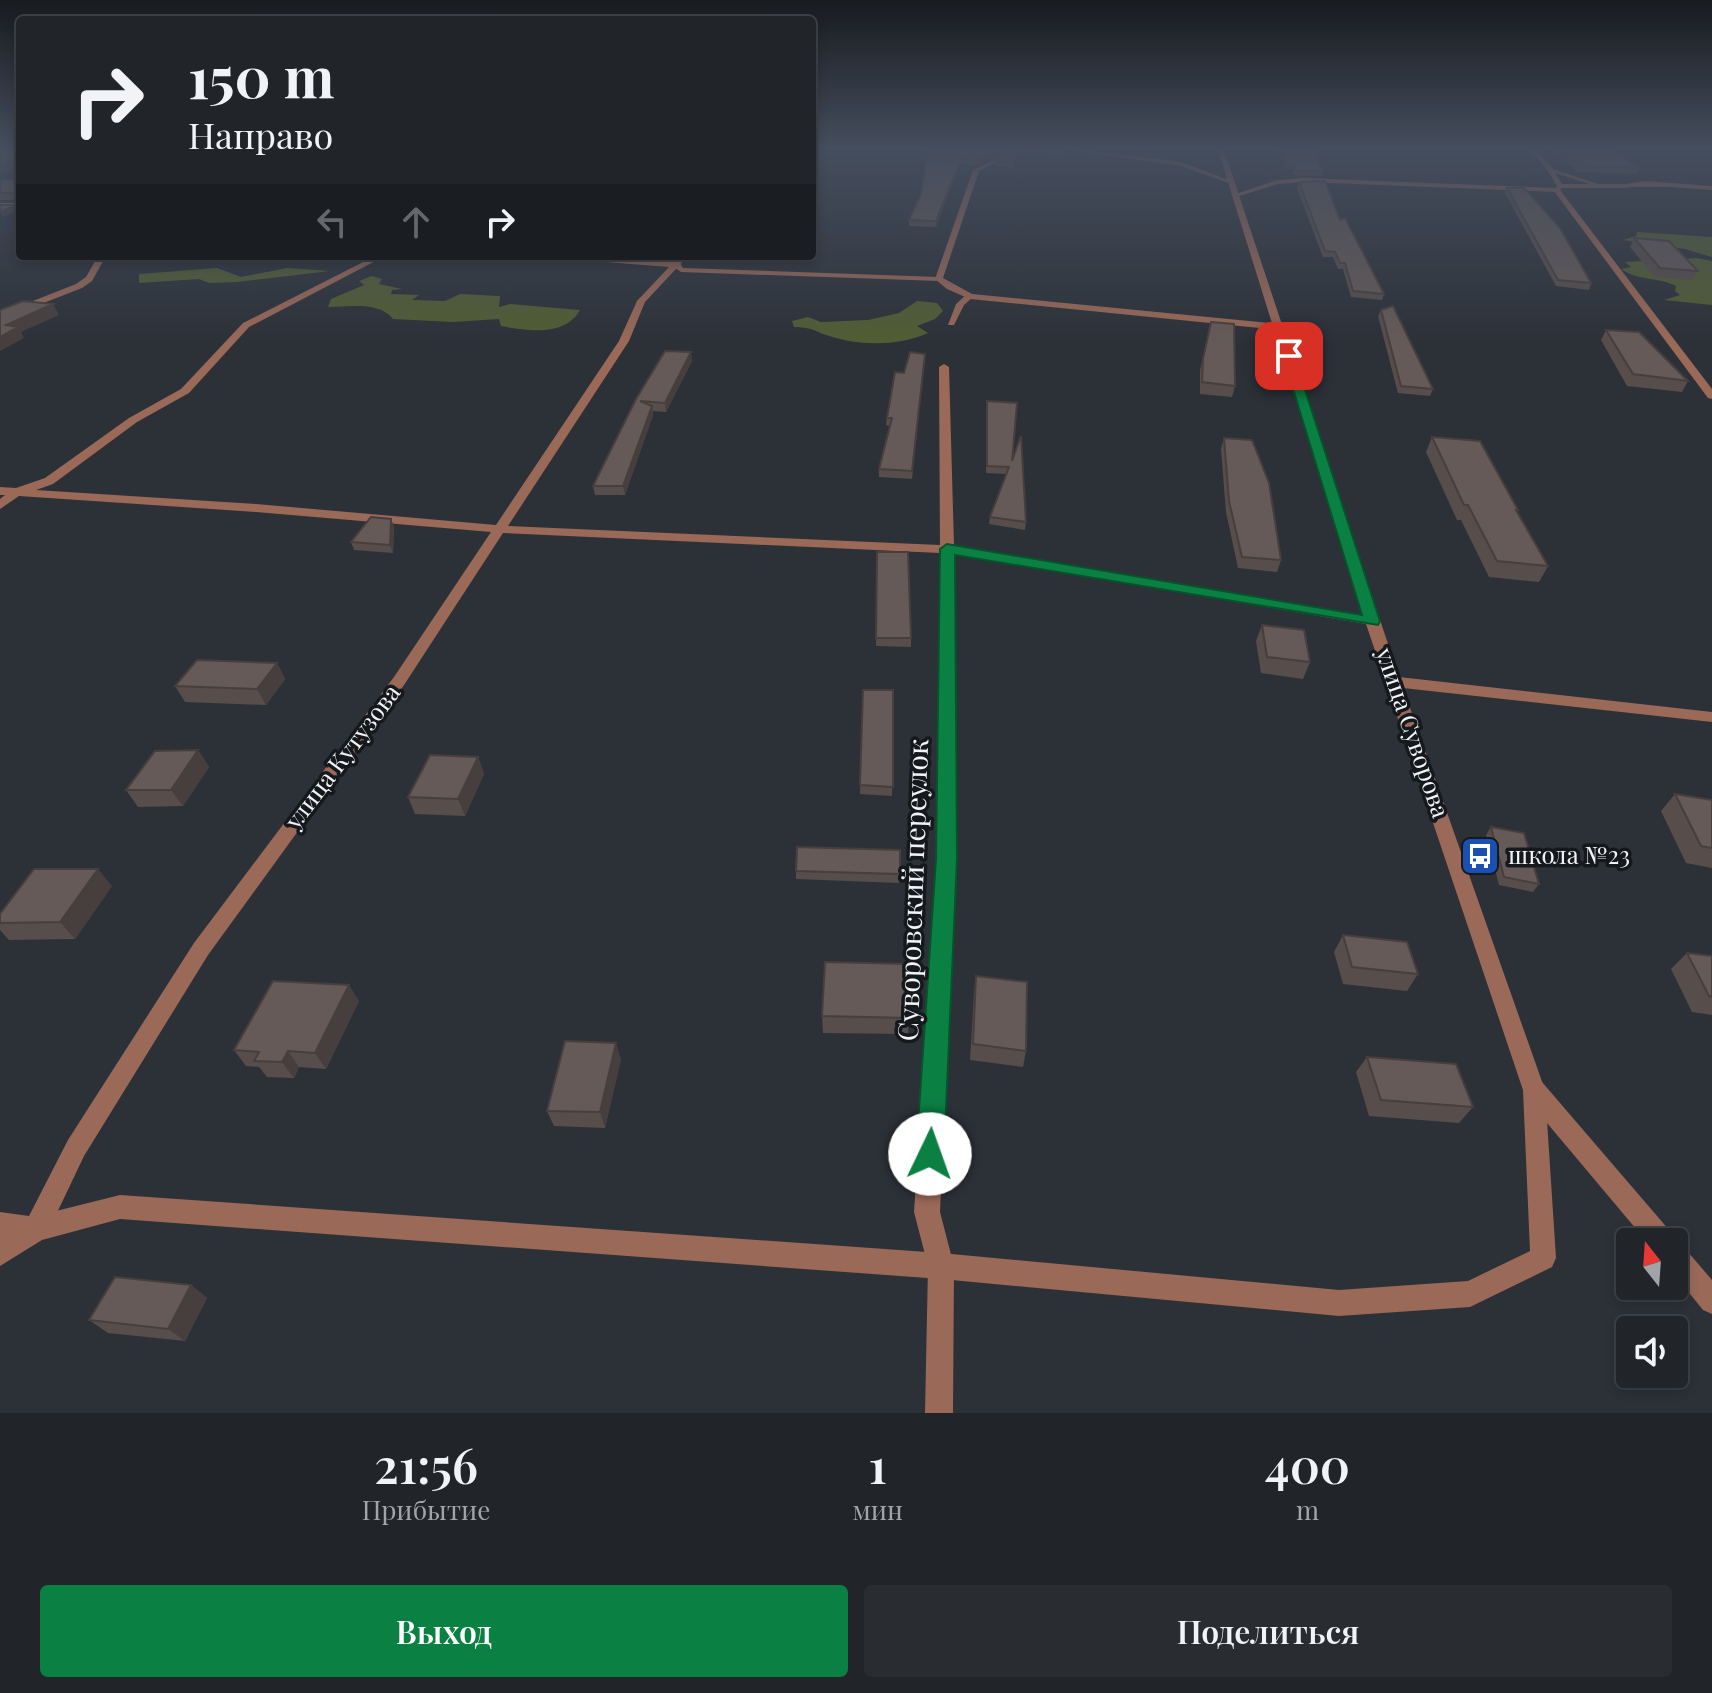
<!DOCTYPE html>
<html lang="ru">
<meta charset="utf-8">
<style>
body{margin:0;font-family:"Playfair Display",serif;background:#292d32;color:#f1f3f6;height:100vh;display:flex;flex-direction:column;font-size:30px;white-space:nowrap}
*{box-sizing:border-box;margin:0}
p{font-size:26px;color:#a2a5a8}
.icon{flex:none;width:44px;height:44px;fill:none;stroke:currentColor;stroke-width:2;stroke-linecap:round;stroke-linejoin:round}
.map{position:relative;height:1413px;overflow:hidden}
.panel{display:flex;flex-direction:column;background:#21252a;flex:1}
.panel>*{flex:none}
.top-card{position:absolute;left:16px;top:16px;width:800px;height:244px;border-radius:8px;box-shadow:0 4px 12px #0003,0 0 0 2px #3e4247;background:#21252a;color:#f1f3f6;overflow:hidden}
.needle{width:52px;rotate:343deg}
.buttons{position:absolute;left:1616px;top:1228px;display:grid;gap:16px}
.buttons a{display:grid;place-items:center;width:72px;height:72px;border-radius:8px;background:#21252a;box-shadow:0 4px 12px #0003,0 0 0 2px #3e4247;font-size:40px}
.pin{position:absolute;display:grid;place-items:center;width:68px;height:68px;color:#fff;margin:-34px;border-radius:16px;box-shadow:0 4px 12px #0006}
.me{position:absolute;width:88px;margin:-44px;rotate:3deg;stroke-linejoin:round;filter:drop-shadow(0 0 6px #0008)}
.turn{display:flex;align-items:center;gap:28px;height:168px;padding:0 40px;font-size:36px}
.turn .icon{width:104px;height:104px;stroke-width:2.5}
.turn b{display:block;font-size:56px;line-height:68px}
.lanes{display:flex;align-items:center;height:76px;padding:0 40px;background:#0003;justify-content:center;gap:40px;direction:ltr}
.lanes .off{opacity:.35}
.eta{display:flex;justify-content:space-evenly;align-items:center;height:136px;text-align:center}
.eta b{font-size:48px;font-weight:600;line-height:56px}
.cta{display:flex;gap:16px;margin-top:auto;padding:16px 40px}
.cta a{flex:1;height:92px;border-radius:8px;background:#0b8043;color:#fff;font-size:32px;font-weight:600;line-height:92px;text-align:center}
.cta a+a{background:#292d32;color:#f1f3f6}
.map>svg:first-child{display:block}
.green{fill:#515d33}
.lines{fill:none;stroke-linecap:round;stroke-linejoin:round}
.service{fill:#9b6958;fill-rule:evenodd}
.minor{fill:#9b6958;fill-rule:evenodd}
.tertiary{fill:#9b6958;fill-rule:evenodd}
.wall{fill:#574d4b}
.shaded-wall{fill:#473f3d}
.building{fill:#655a57;stroke:#473f3d;stroke-width:2}
.route{fill:#0b8043;stroke:#07532c;stroke-width:2}
.labels{text-anchor:middle;stroke-width:7;stroke-linejoin:round;paint-order:stroke}
.street-label{font-size:24px;fill:#f0f3f8;stroke:#16191c}
.poi-label{font-size:24px;fill:#f0f3f8;stroke:#16191c;text-anchor:start}
.near-street-label{font-size:28px;fill:#f0f3f8;stroke:#16191c}
</style>
<div class="map">
<svg width="1712" height="1413" viewBox="0 0 1712 1413">
<rect width="100%" height="100%" fill="#2c3138"/>
<path class="green" d="M 1637,232 L 1712,237 L 1712,257 L 1685,249 L 1623,240 L 1636,236 Z
M 1696,258 L 1712,261 L 1712,305 L 1664,300 L 1680,295 L 1675,291 L 1676,286 C 1659,277 1638,281 1621,269 L 1631,267 L 1625,262 Z
M 217,268 L 241,277 L 287,268 L 330,271 L 237,282 L 209,283 L 199,279 L 139,283 L 139,274 Z
M 372,276 L 382,279 L 379,284 L 402,289 L 392,290 L 391,294 L 419,295 L 412,300 L 445,301 L 460,294 L 500,296 L 499,307 L 510,304 L 580,310 C 565,337 527,331 501,326 L 499,319 L 453,322 L 393,319 C 379,301 349,307 328,307 L 331,299 L 364,285 L 359,281 Z
M 917,301 L 937,303 L 943,311 L 935,319 L 917,326 L 928,333 C 897,347 856,346 823,334 C 812,329 807,327 794,327 L 792,321 L 808,317 L 821,322 L 868,320 L 899,313 Z"/>
<g class="lines">
<path class="service" d="M 1549,169 L 1553,169 L 1607,187 L 1602,188 L 1549,171 Z
M 1303,178 L 1556,188 L 1559,190 L 1556,192 L 1303,182 L 1278,184 L 1236,197 L 1233,195 L 1277,180 Z
M 1626,184 L 1692,185 L 1695,187 L 1624,187 Z
M 674,263 L 680,263 L 683,268 L 939,277 L 943,279 L 939,281 L 681,272 L 674,267 Z
M 967,294 L 974,296 L 964,305 L 954,325 L 948,325 L 956,304 Z"/>
<path class="minor" d="M 1020,147 L 1069,153 L 1018,152 L 979,171 L 943,278 L 972,294 L 1279,324 L 1284,327 L 1279,330 L 970,299 L 947,289 L 935,279 L 973,170 Z
M 1054,147 L 1181,162 L 1234,182 L 1229,183 L 1180,166 Z
M 1528,147 L 1534,147 L 1553,169 L 1562,184 L 1626,184 L 1644,181 L 1712,186 L 1712,190 L 1644,185 L 1626,188 L 1562,188 L 1560,190 L 1712,389 L 1712,399 L 1708,398 L 1554,191 L 1557,186 L 1548,171 Z
M 0,203 L 20,203 L 20,207 L 0,207 Z
M 98,256 L 106,256 L 92,281 L 82,288 L 0,320 L 0,314 L 76,284 L 86,277 Z
M 375,256 L 385,256 L 249,327 L 189,393 L 137,422 L 53,484 L 36,490 L 256,504 L 496,525 L 619,341 L 637,301 L 669,267 L 555,258 L 551,256 L 673,262 L 680,256 L 688,256 L 645,302 L 629,341 L 508,526 L 940,545 L 939,367 L 944,364 L 949,367 L 954,546 L 1372,617 L 1379,621 L 1372,625 L 954,554 L 956,859 L 940,1212 L 954,1266 L 953,1413 L 925,1413 L 928,1266 L 914,1212 L 938,859 L 940,553 L 503,533 L 404,685 L 208,955 L 84,1156 L 45,1238 L 36,1242 L 0,1238 L 0,1212 L 29,1216 L 68,1140 L 194,943 L 394,677 L 491,532 L 256,512 L 19,496 L 0,509 L 0,499 L 5,495 L 0,495 L 0,487 L 16,488 L 45,478 L 129,418 L 181,389 L 243,323 Z
M 1534,1079 L 1542,1082 L 1712,1280 L 1712,1314 L 1703,1310 L 1674,1274 L 1674,1242 L 1647,1242 L 1526,1098 L 1523,1090 L 1526,1082 Z"/>
<path class="tertiary" d="M 1217,147 L 1223,147 L 1399,677 L 1712,712 L 1712,722 L 1403,688 L 1545,1090 L 1556,1258 L 1552,1267 L 1470,1307 L 1339,1316 L 941,1279 L 120,1219 L 42,1240 L 0,1266 L 0,1238 L 36,1216 L 120,1195 L 941,1253 L 1339,1290 L 1468,1281 L 1530,1251 L 1523,1090 L 1365,621 Z"/>
</g>
<path class="wall" d="M 929,147 L 1013,147 L 976,165 L 960,164 L 936,227 L 909,226 L 909,220 L 921,194 Z
M 1278,147 L 1314,147 L 1322,171 L 1321,176 L 1295,176 L 1293,169 L 1286,169 Z
M 1549,147 L 1607,147 L 1640,168 L 1637,174 L 1578,172 Z
M 1018,151 L 1013,168 L 995,166 L 996,161 Z
M 0,180 L 20,180 L 18,200 L 0,200 Z
M 1299,182 L 1340,220 L 1384,294 L 1382,300 L 1351,297 L 1343,269 L 1338,269 L 1333,257 L 1323,257 L 1297,188 Z
M 1507,188 L 1591,283 L 1589,290 L 1556,286 L 1505,193 Z
M 1634,238 L 1698,271 L 1692,280 L 1655,277 L 1630,247 Z
M 393,256 L 431,256 L 426,259 Z
M 1381,310 L 1433,389 L 1430,396 L 1398,393 L 1378,316 Z
M 1211,322 L 1235,386 L 1232,397 L 1200,394 L 1200,370 Z
M 1606,330 L 1688,381 L 1682,392 L 1627,386 L 1601,340 Z
M 665,351 L 692,361 L 666,412 L 653,411 L 653,415 L 625,495 L 595,495 L 593,486 Z
M 925,354 L 912,479 L 879,477 L 879,469 L 890,426 L 886,425 L 887,418 L 904,373 Z
M 987,401 L 1012,461 L 1026,522 L 1025,530 L 989,524 L 990,517 L 1006,474 L 986,473 Z
M 1432,437 L 1518,510 L 1517,512 L 1548,566 L 1539,582 L 1489,577 L 1461,520 L 1457,520 L 1426,452 Z
M 1224,438 L 1281,560 L 1277,572 L 1238,568 L 1226,512 L 1221,449 Z
M 391,519 L 394,527 L 393,553 L 354,550 L 351,542 Z
M 877,552 L 911,638 L 911,647 L 876,646 Z
M 1262,625 L 1310,662 L 1303,679 L 1261,673 L 1256,641 Z
M 277,663 L 285,679 L 266,705 L 185,702 L 175,686 Z
M 863,690 L 893,690 L 892,796 L 860,794 Z
M 198,750 L 209,767 L 183,806 L 138,807 L 126,790 Z
M 478,757 L 484,774 L 465,816 L 415,814 L 408,797 Z
M 1675,794 L 1712,800 L 1712,868 L 1686,863 L 1661,811 Z
M 1491,827 L 1539,884 L 1533,892 L 1499,885 L 1486,835 Z
M 900,850 L 899,883 L 796,879 L 796,871 Z
M 112,886 L 75,939 L 9,940 L 0,930 L 0,914 Z
M 1343,935 L 1418,974 L 1407,991 L 1343,984 L 1334,952 Z
M 1687,953 L 1712,956 L 1712,1015 L 1692,1012 L 1671,969 Z
M 976,976 L 1026,1051 L 1023,1067 L 970,1060 L 974,993 Z
M 359,1001 L 326,1069 L 299,1067 L 294,1078 L 267,1077 L 259,1067 L 246,1066 L 234,1050 Z
M 822,1016 L 909,1018 L 908,1034 L 823,1033 Z
M 1367,1057 L 1473,1107 L 1459,1123 L 1369,1116 L 1356,1072 Z
M 621,1059 L 605,1128 L 554,1126 L 547,1111 Z
M 191,1285 L 207,1298 L 185,1341 L 108,1333 L 89,1320 Z"/>
<path class="shaded-wall" d="M 1004,147 L 1013,147 L 976,165 L 977,160 Z
M 20,158 L 20,166 L 0,175 L 0,166 Z
M 961,159 L 960,164 L 936,227 L 936,221 Z
M 17,205 L 20,210 L 2,217 L 0,212 Z
M 53,304 L 59,315 L 21,332 L 24,338 L 0,351 L 0,337 L 6,325 Z
M 691,352 L 692,361 L 666,412 L 665,403 Z
M 652,406 L 653,415 L 625,495 L 623,486 Z
M 391,519 L 394,527 L 393,553 L 390,545 Z
M 277,663 L 285,679 L 266,705 L 257,689 Z
M 198,750 L 209,767 L 183,806 L 171,790 Z
M 478,757 L 484,774 L 465,816 L 458,799 Z
M 98,869 L 112,886 L 75,939 L 60,922 Z
M 349,985 L 359,1001 L 326,1069 L 315,1053 Z
M 616,1043 L 621,1059 L 605,1128 L 600,1112 Z
M 288,1051 L 299,1067 L 294,1078 L 282,1062 Z
M 191,1285 L 207,1298 L 185,1341 L 168,1329 Z"/>
<path class="building" d="M 929,147 L 1004,147 L 977,160 L 961,159 L 936,221 L 909,220 L 921,194 Z
M 1281,147 L 1314,147 L 1322,171 L 1296,171 L 1294,164 L 1287,164 Z
M 1558,147 L 1607,147 L 1640,168 L 1581,166 Z
M 20,149 L 20,158 L 0,166 L 0,150 Z
M 1018,151 L 1013,163 L 996,161 Z
M 0,180 L 20,180 L 20,201 L 18,201 L 16,193 L 0,193 Z
M 1325,181 L 1340,220 L 1345,218 L 1384,294 L 1353,291 L 1345,263 L 1340,263 L 1335,252 L 1325,251 L 1299,182 Z
M 1507,188 L 1524,188 L 1560,228 L 1591,283 L 1558,280 Z
M 0,205 L 17,205 L 0,212 Z
M 1634,238 L 1669,241 L 1698,271 L 1660,268 Z
M 23,301 L 53,304 L 6,325 L 18,327 L 0,337 L 0,310 Z
M 1393,306 L 1433,389 L 1401,386 L 1381,310 Z
M 1211,322 L 1234,324 L 1235,386 L 1202,382 L 1203,359 Z
M 1606,330 L 1639,332 L 1688,381 L 1633,374 Z
M 665,351 L 691,352 L 665,403 L 640,401 L 652,406 L 623,486 L 593,486 L 636,399 Z
M 910,352 L 925,354 L 912,471 L 879,469 L 892,418 L 887,418 L 895,372 L 904,373 Z
M 987,401 L 1017,403 L 1012,461 L 1021,436 L 1026,522 L 990,517 L 1009,467 L 987,466 Z
M 1432,437 L 1480,441 L 1518,510 L 1516,510 L 1548,566 L 1497,561 L 1468,505 L 1464,505 Z
M 1224,438 L 1252,440 L 1269,483 L 1281,560 L 1242,557 L 1229,501 Z
M 371,517 L 391,519 L 390,545 L 351,542 Z
M 877,552 L 908,552 L 911,638 L 876,638 Z
M 1262,625 L 1304,630 L 1310,662 L 1267,657 Z
M 197,660 L 277,663 L 257,689 L 175,686 Z
M 863,690 L 893,690 L 893,787 L 860,785 Z
M 198,750 L 171,790 L 126,790 L 155,751 Z
M 430,755 L 478,757 L 458,799 L 408,797 Z
M 1675,794 L 1712,800 L 1712,848 L 1701,846 Z
M 1491,827 L 1524,833 L 1539,884 L 1504,877 Z
M 797,847 L 900,850 L 900,874 L 796,871 Z
M 34,869 L 98,869 L 60,922 L 0,923 L 0,914 Z
M 1343,935 L 1407,942 L 1418,974 L 1352,967 Z
M 1687,953 L 1712,956 L 1712,997 L 1709,996 Z
M 825,962 L 908,964 L 909,1018 L 822,1016 Z
M 976,976 L 1027,982 L 1026,1051 L 973,1044 Z
M 273,981 L 349,985 L 315,1053 L 288,1051 L 282,1062 L 254,1061 L 259,1052 L 234,1050 Z
M 565,1041 L 616,1043 L 600,1112 L 547,1111 Z
M 1367,1057 L 1456,1064 L 1473,1107 L 1381,1100 Z
M 115,1277 L 191,1285 L 168,1329 L 89,1320 Z"/>
<linearGradient id="sky" x2="0" y2="1"><stop stop-color="#181b1f"/><stop offset="0.43" stop-color="#454e5e"/><stop offset="1" stop-color="#454e5e" stop-opacity="0"/></linearGradient>
<rect width="1712" height="345" fill="url(#sky)"/>
<path class="route" d="M 1289,353 L 1294,356 L 1380,621 L 1378,625 L 955,555 L 957,859 L 944,1154 L 940,1163 L 930,1167 L 920,1163 L 916,1154 L 936,859 L 940,549 L 947,544 L 1362,615 L 1283,356 Z"/>
<defs>
<g id="bus-square" transform="scale(2)"><rect x="-9" y="-9" width="18" height="18" rx="4" fill="#1a4fb4" stroke="#16191c"/><path d="M-5-6H5V4H4V6H2V4H-2V6H-4V4H-5ZM-3.5-4V0h7V-4ZM-3.5 1.2v1.5H-2V1.2ZM2 1.2v1.5H3.5V1.2Z" fill="#fff"/></g>
</defs>
<g fill-rule="evenodd">
<use href="#bus-square" x="1480" y="856"/>
</g>
<g class="labels">
<g class="street-label">
<text transform="translate(1412 733) rotate(71)" y="8">улица Суворова</text>
<text transform="translate(343 757) rotate(-53)" y="8">улица Кутузова</text>
</g>
<g class="poi-label">
<text x="1508" y="864">школа №23</text>
</g>
<g class="near-street-label">
<text transform="translate(913 890) rotate(-88)" y="10">Суворовский переулок</text>
</g>
</g>
</svg>
<div class="buttons">
<a><svg class="needle" viewBox="-14 -14 28 28"><path d="M0-13l5 13h-10z" fill="#e53935"/><path d="M0 13l5-13h-10z" fill="#a2a5a8"/></svg></a>
<a><svg class="icon" aria-label="sound" viewBox="0 0 24 24"><path d="M4 9h4l5-4v14l-5-4H4zM17 9q2 3 0 6"/></svg></a>
</div>
<div class="pin" style="left:1289px;top:356px;background:#d93025"><svg class="icon" aria-label="arrive" viewBox="0 0 24 24"><path d="M6 21V4h12l-3 4 3 4H6"/></svg></div>
<svg class="me" style="left:930px;top:1154px" viewBox="-20 -20 40 40"><circle r="19" fill="#fff"/><path d="M0-13L10 11 0 6-10 11z" fill="#0b8043"/></svg>
<div class="top-card">
<div class="turn"><svg class="icon" aria-label="right" viewBox="0 0 24 24"><path d="M7 20v-9h11M14 6l5 5-5 5"/></svg><div><b>150 m</b>Направо</div></div>
<div class="lanes"><svg class="icon off" aria-label="left" viewBox="0 0 24 24"><path d="M17 20v-9H6M10 6l-5 5 5 5"/></svg><svg class="icon off" aria-label="ahead" viewBox="0 0 24 24"><path d="M12 20V5M6 11l6-6 6 6"/></svg><svg class="icon" aria-label="right" viewBox="0 0 24 24"><path d="M7 20v-9h11M14 6l5 5-5 5"/></svg></div>
</div>
</div>
<section class="panel">
<div class="eta">
<div><b>21:56</b><p>Прибытие</p></div>
<div><b>1</b><p>мин</p></div>
<div><b>400</b><p>m</p></div>
</div>
<div class="cta"><a>Выход</a><a>Поделиться</a></div>
</section>
